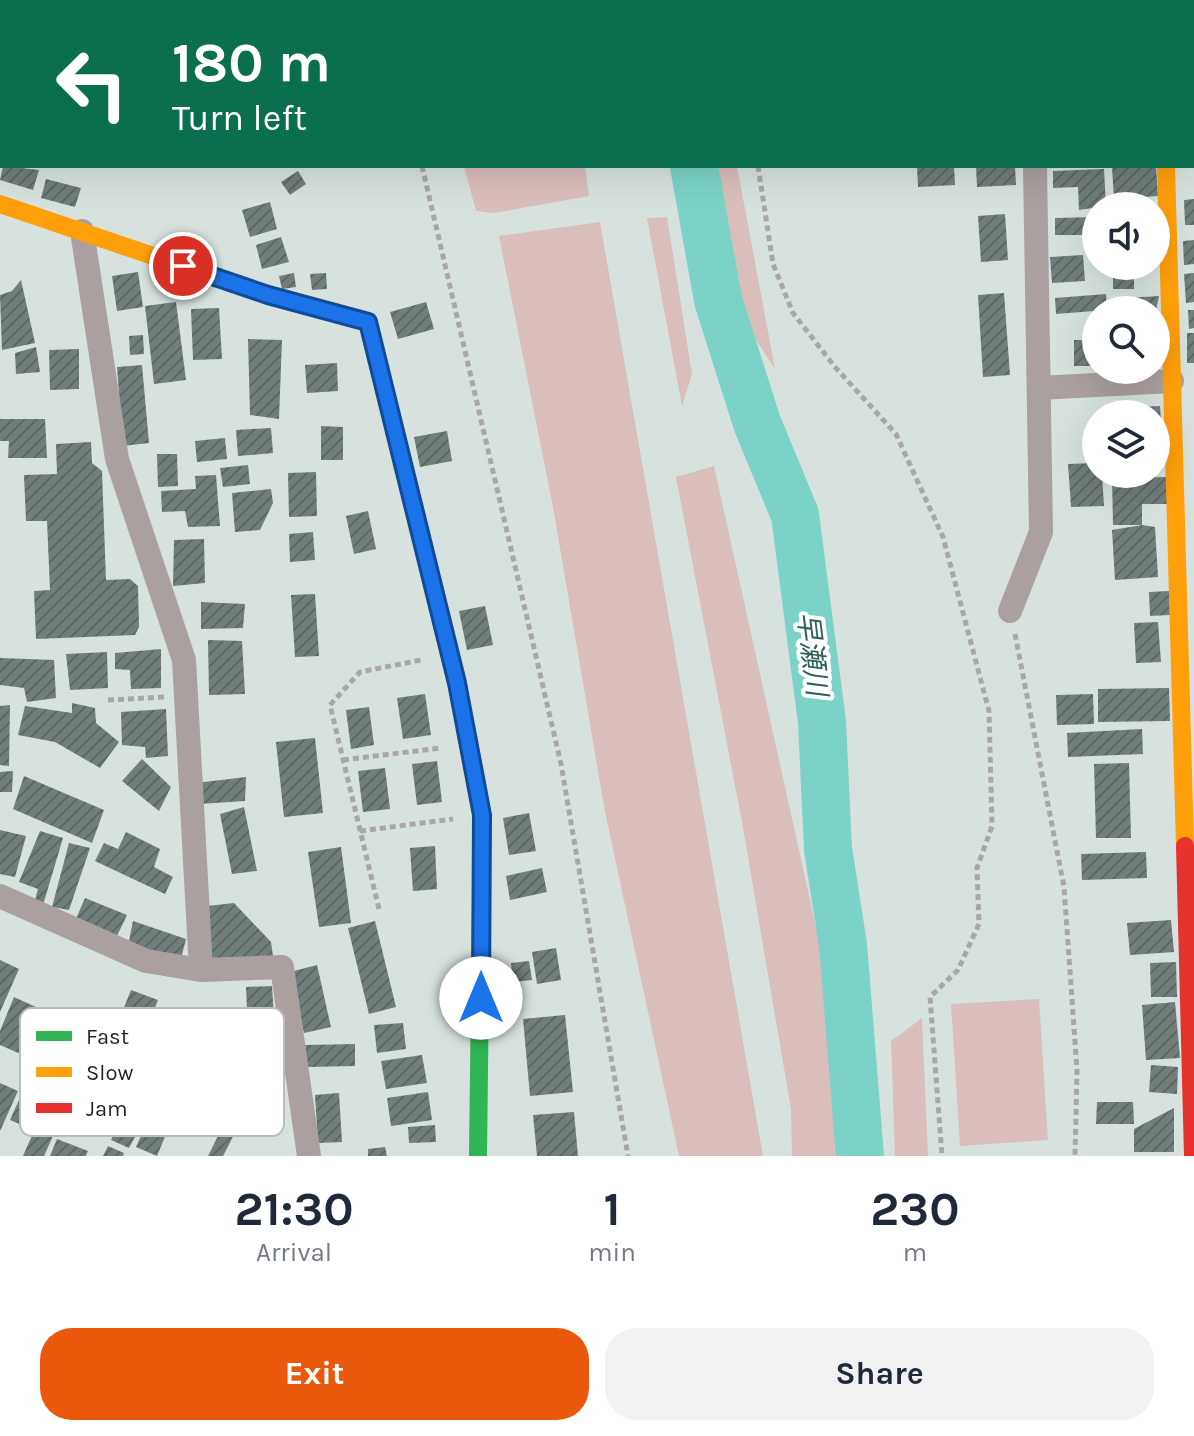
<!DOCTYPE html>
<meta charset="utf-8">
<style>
body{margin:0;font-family:Karla,"Noto Sans JP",sans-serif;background:#f2f2f3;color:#1f2937;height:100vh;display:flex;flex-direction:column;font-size:30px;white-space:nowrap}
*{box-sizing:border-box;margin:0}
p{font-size:26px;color:#747a83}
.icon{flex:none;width:44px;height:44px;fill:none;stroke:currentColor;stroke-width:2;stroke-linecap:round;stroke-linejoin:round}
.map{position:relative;height:1156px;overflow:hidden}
.sheet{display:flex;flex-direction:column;background:#fff;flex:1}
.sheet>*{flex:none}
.top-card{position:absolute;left:0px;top:0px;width:1194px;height:168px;box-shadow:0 8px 32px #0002;background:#0b6e4f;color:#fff;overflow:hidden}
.controls{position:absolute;left:1082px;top:192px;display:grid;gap:16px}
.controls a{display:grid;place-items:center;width:88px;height:88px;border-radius:50%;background:#fff;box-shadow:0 8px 32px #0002;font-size:40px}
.pin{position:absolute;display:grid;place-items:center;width:68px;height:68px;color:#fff;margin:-34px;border:4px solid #fff;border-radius:50%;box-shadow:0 2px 8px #0007}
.me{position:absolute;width:88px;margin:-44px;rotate:0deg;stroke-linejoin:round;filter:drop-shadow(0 0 6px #0008)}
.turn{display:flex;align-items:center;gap:28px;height:168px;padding:0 40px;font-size:36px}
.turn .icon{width:104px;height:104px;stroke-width:2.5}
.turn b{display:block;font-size:56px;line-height:68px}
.eta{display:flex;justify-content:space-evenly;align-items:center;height:136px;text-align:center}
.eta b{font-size:48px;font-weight:700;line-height:56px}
.action{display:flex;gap:16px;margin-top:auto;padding:16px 40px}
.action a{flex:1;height:92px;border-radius:32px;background:#ea580c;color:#fff;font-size:32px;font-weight:700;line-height:92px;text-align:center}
.action a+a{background:#f2f2f3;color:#1f2937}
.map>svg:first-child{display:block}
.green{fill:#dabebc}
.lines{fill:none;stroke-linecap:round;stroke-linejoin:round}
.river{stroke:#7bd3c7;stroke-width:48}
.building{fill:url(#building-hatch)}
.path{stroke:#a9a7a6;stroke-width:5;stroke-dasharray:6 4;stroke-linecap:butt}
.street{stroke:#aaa09f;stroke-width:24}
.fast{stroke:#30b455;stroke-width:18}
.slow{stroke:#ff9f0a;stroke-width:18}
.jam{stroke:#e5322d;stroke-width:18}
.route-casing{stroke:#114b97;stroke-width:20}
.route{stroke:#1a73e8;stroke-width:14}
.labels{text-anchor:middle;stroke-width:8;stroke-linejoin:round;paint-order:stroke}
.water-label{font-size:28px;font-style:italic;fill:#2e615a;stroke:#fff}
.key{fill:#fff;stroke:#bbbdbd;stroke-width:2}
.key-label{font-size:22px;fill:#1d2423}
</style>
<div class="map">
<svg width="1194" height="1156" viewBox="0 0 1194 1156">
<defs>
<pattern id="building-hatch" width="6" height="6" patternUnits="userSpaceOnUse" patternTransform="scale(2)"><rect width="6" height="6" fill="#727e7c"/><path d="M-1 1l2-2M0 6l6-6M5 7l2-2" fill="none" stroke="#5d6765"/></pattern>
</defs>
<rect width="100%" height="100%" fill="#d7e2df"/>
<path class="green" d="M 464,166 L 585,166 L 589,196 L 494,213 L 476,211 Z
M 710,166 L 737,166 L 775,369 L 742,319 L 727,285 Z
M 667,217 L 692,374 L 682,406 L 647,218 Z
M 600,222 L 763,1156 L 679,1156 L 605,812 L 553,507 L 499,236 Z
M 714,466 L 837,1022 L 836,1156 L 792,1156 L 791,1109 L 742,822 L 676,477 Z
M 1039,999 L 1048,1140 L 960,1146 L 951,1004 Z
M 922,1018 L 928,1156 L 895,1156 L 891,1041 Z"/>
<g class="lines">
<path class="river" d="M 664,0 L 664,2
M 694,166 L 718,300 L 757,423 L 795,515 L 822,722 L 828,849 L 843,945 L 860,1156"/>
</g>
<path class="building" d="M 3,166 L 39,170 L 33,190 L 0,180 Z
M 917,166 L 954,166 L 955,185 L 918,187 Z
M 976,166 L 1015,166 L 1016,185 L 977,187 Z
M 1156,166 L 1158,196 L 1114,199 L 1112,167 Z
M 1104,169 L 1106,206 L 1079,210 L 1078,187 L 1053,188 L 1053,171 Z
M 298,171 L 306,184 L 290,195 L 281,182 Z
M 46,179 L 81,188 L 75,207 L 41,198 Z
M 1194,199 L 1194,225 L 1185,225 L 1184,200 Z
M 270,202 L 277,229 L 250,237 L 242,210 Z
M 1005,214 L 1008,260 L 981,262 L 978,216 Z
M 1096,217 L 1096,235 L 1055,235 L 1055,218 Z
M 281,237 L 289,262 L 262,269 L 256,245 Z
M 1194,240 L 1194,264 L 1184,265 L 1183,241 Z
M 1083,255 L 1085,281 L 1052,283 L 1050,257 Z
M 1113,266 L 1134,266 L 1134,289 L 1113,289 Z
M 138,272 L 143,307 L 117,311 L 112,276 Z
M 294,273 L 296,287 L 282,289 L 279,276 Z
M 326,273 L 327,289 L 312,290 L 310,274 Z
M 1194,273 L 1194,302 L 1186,303 L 1184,274 Z
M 21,280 L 35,343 L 2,350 L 0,295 L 12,291 Z
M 1004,293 L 1010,375 L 983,377 L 978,295 Z
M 1106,294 L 1107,310 L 1056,314 L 1055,298 Z
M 1159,296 L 1156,310 L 1127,310 L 1127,298 Z
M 176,302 L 186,380 L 154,384 L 145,306 Z
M 426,302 L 434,329 L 398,339 L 390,312 Z
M 219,308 L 222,359 L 193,360 L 191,309 Z
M 1188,310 L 1194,310 L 1194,328 L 1189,329 Z
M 1187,333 L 1194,333 L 1194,363 L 1187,363 Z
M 143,335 L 144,354 L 130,355 L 129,336 Z
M 248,339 L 282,340 L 279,419 L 250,415 Z
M 1074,340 L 1096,340 L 1096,366 L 1074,366 Z
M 36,347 L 40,372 L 16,374 L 15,353 Z
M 79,349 L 79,389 L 50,390 L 49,350 Z
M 337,363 L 338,391 L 307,393 L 305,365 Z
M 142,365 L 149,443 L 123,446 L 117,367 Z
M 1160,406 L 1162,433 L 1156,433 L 1156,414 L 1116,414 L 1116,408 Z
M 0,419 L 45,419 L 47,458 L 8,458 L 9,441 L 0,441 Z
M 321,426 L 343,427 L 343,460 L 321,460 Z
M 271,428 L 273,453 L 238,456 L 236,430 Z
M 447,431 L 452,461 L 420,467 L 414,437 Z
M 225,438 L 227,459 L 197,462 L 195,441 Z
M 91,442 L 92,463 L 102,471 L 106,580 L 130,579 L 138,586 L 139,627 L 135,635 L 36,639 L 34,591 L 50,590 L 47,521 L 26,521 L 24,475 L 57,474 L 56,444 Z
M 157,454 L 177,454 L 178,486 L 158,487 Z
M 1096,463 L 1096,474 L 1102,474 L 1104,506 L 1071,507 L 1068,464 Z
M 248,465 L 250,484 L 223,487 L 220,468 Z
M 316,472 L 317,516 L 289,517 L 288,473 Z
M 216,475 L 220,526 L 188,527 L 185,511 L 162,512 L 161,491 L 196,489 L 195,476 Z
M 1167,477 L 1168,504 L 1142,504 L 1142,525 L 1113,525 L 1112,478 Z
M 271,489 L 273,503 L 260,530 L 235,532 L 232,493 Z
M 368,511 L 376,549 L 354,554 L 346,516 Z
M 1142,525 L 1155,527 L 1158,577 L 1115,580 L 1112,530 Z
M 313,532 L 315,560 L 290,562 L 289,534 Z
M 204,539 L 205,583 L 173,586 L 174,540 Z
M 1169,591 L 1170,615 L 1150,616 L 1149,592 Z
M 315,594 L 319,656 L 295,657 L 291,595 Z
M 201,602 L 245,604 L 243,628 L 201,629 Z
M 485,606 L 493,645 L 467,650 L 459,611 Z
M 1158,622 L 1161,662 L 1136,663 L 1134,623 Z
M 208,640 L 242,641 L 245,694 L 209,695 Z
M 161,649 L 161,688 L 131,689 L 130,670 L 115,669 L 115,653 Z
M 107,652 L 108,688 L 70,690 L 66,654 Z
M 0,658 L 54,660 L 56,698 L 27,702 L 24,688 L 0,685 Z
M 1169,688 L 1170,721 L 1098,722 L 1098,689 Z
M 425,694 L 431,735 L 403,739 L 397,698 Z
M 1093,694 L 1094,724 L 1057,725 L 1056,695 Z
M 72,703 L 95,708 L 96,723 L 119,742 L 100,768 L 55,742 L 18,735 L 25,706 L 72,713 Z
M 10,705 L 9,766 L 0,765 L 0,706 Z
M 369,707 L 374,745 L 351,749 L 346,710 Z
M 166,709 L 168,756 L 146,758 L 145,747 L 122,745 L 121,712 Z
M 1142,729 L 1143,754 L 1068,757 L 1067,733 Z
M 315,738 L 323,813 L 284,817 L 276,742 Z
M 142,759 L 171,787 L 159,811 L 122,781 Z
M 437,761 L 442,802 L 417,805 L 412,764 Z
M 1129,763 L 1131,838 L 1096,838 L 1094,764 Z
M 385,768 L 390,809 L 363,812 L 358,771 Z
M 13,771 L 12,792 L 0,792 L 0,772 Z
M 24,776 L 104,810 L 92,843 L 13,809 Z
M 246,777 L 245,801 L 199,804 L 196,783 Z
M 244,807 L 257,871 L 232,874 L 220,814 Z
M 529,813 L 536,851 L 509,855 L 503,818 Z
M 0,830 L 26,836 L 15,877 L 0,874 Z
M 40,831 L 63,838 L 43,905 L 35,900 L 38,889 L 19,882 Z
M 126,832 L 160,849 L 154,867 L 173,877 L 165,894 L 95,861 L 104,843 L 118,849 Z
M 69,843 L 90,848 L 69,910 L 52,907 Z
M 435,846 L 437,889 L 413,891 L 410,848 Z
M 341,847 L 351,923 L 319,927 L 308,852 Z
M 1146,852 L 1147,878 L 1082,880 L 1081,854 Z
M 542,868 L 547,892 L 510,900 L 506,876 Z
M 85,898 L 127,915 L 116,938 L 75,921 Z
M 234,903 L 271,942 L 273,956 L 212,961 L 207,906 Z
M 1171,920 L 1174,952 L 1130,955 L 1127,923 Z
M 133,921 L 186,939 L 181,959 L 128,946 Z
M 375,921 L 396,1007 L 369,1014 L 348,928 Z
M 556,948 L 561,980 L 537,984 L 532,952 Z
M 0,960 L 19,969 L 0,1012 Z
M 529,961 L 532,980 L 513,982 L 511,963 Z
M 1176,962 L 1177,997 L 1151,997 L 1150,963 Z
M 317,965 L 331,1027 L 304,1033 L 290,972 Z
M 272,986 L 275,1034 L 248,1035 L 246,987 Z
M 131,990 L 158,1000 L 130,1071 L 119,1067 L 123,1056 L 107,1050 Z
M 14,997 L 49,1013 L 30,1058 L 0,1045 L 0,1031 Z
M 1175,1002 L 1180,1058 L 1146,1060 L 1142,1005 Z
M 565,1015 L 573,1092 L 530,1096 L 523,1019 Z
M 403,1023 L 406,1049 L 377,1053 L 374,1025 Z
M 49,1032 L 67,1040 L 29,1128 L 10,1120 Z
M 355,1044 L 355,1066 L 306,1067 L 305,1045 Z
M 422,1055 L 427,1083 L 386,1089 L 381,1061 Z
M 1151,1065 L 1178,1067 L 1177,1094 L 1149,1092 Z
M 0,1083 L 18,1091 L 0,1131 Z
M 52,1090 L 70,1098 L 44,1156 L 23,1156 Z
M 428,1092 L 432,1120 L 391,1126 L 387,1098 Z
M 339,1093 L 342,1142 L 318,1143 L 315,1095 Z
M 1097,1102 L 1133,1102 L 1134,1124 L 1096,1124 Z
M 1174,1108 L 1174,1152 L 1134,1152 L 1134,1129 Z
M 574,1112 L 578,1156 L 537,1156 L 533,1115 Z
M 149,1118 L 169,1127 L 157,1156 L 136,1147 Z
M 119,1123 L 137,1133 L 129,1148 L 111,1140 Z
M 224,1124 L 236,1131 L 223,1156 L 208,1156 Z
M 435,1125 L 436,1142 L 409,1143 L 408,1127 Z
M 57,1139 L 88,1151 L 86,1156 L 50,1156 Z
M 108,1146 L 124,1153 L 123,1156 L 103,1156 Z
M 385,1147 L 387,1156 L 368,1156 L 368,1149 Z"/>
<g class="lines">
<path class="path" d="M 382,0 L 383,2
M 729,0 L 729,2
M 0,34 L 1,34
M 422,166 L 561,764 L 628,1156
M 758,166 L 773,264 L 793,313 L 835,367 L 896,434 L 943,537 L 989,711 L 992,826 L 977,868 L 979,924 L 958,970 L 930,997 L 942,1156
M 1015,634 L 1064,887 L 1077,1070 L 1075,1156
M 108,700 L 165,697
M 343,760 L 440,748
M 360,831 L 453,819
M 379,909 L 330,705 L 360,672 L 421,660"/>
<path class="street" d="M 1032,0 L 1032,2
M 1162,0 L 1162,2
M 82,231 L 117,459 L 184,660 L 201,970
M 1039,388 L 1172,381
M 1010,611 L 1041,532 L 1035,166
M 0,896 L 146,961 L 201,970 L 282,967 L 309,1156"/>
<path class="fast" d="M 432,582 L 457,683 L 482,815 L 478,1156"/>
<path class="slow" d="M 1166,166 L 1185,846
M 0,204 L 268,295 L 368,322 L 432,582"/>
<path class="jam" d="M 1185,846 L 1193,1156"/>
</g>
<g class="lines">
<g class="route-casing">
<path id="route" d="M 183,266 L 268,295 L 368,322 L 457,683 L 482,815 L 481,998"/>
</g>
<use href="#route" class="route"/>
</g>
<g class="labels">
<g class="water-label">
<text transform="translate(813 654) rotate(83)" y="10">早瀬川</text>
</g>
</g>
<rect x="20" y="1008" width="264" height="128" rx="12" class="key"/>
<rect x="36" y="1031" width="36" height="10" fill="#30b455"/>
<rect x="36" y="1067" width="36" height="10" fill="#ff9f0a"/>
<rect x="36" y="1103" width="36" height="10" fill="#e5322d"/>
<g class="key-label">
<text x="86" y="1044">Fast</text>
<text x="86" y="1080">Slow</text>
<text x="86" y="1116">Jam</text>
</g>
</svg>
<div class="controls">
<a><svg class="icon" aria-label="sound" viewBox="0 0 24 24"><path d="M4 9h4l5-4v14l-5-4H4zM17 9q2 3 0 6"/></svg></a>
<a><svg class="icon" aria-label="search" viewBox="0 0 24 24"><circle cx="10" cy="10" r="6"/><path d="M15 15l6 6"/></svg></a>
<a><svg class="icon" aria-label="layers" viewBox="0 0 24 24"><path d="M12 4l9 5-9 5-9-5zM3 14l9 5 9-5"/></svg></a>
</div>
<div class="pin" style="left:183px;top:266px;background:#d93025"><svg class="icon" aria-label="arrive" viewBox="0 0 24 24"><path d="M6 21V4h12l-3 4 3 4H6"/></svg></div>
<svg class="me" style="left:481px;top:998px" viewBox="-20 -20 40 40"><circle r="19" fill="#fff"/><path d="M0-13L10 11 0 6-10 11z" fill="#1a73e8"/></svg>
<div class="top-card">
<div class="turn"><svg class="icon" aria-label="left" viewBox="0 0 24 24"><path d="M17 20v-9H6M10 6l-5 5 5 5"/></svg><div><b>180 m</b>Turn left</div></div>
</div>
</div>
<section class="sheet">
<div class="eta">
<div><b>21:30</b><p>Arrival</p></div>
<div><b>1</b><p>min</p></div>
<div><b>230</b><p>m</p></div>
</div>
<div class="action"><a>Exit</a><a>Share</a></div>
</section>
